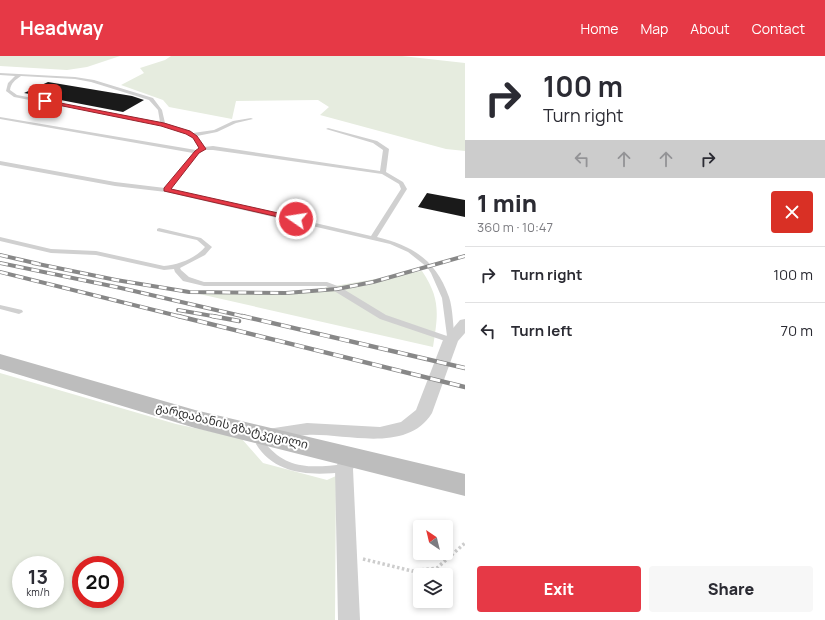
<!DOCTYPE html>
<meta charset="utf-8">
<style>
body{margin:0;font-family:Manrope,"Noto Sans Georgian",sans-serif;background:#f7f7f7;color:#2b2b33;height:100vh;display:flex;flex-direction:column;font-size:15px;white-space:nowrap}
*{box-sizing:border-box;margin:0}
p{font-size:13px;color:#7c7c81}
.icon{flex:none;width:22px;height:22px;fill:none;stroke:currentColor;stroke-width:2;stroke-linecap:round;stroke-linejoin:round}
.map{position:relative;flex:1;overflow:hidden}
.side{display:flex;flex-direction:column;background:#fff;width:360px}
.side>*{flex:none}
.top-card{background:#fff;color:#2b2b33;overflow:hidden}
.needle{width:26px;rotate:325deg}
.fabs{position:absolute;left:413px;top:464px;display:grid;gap:8px}
.fabs a{display:grid;place-items:center;width:40px;height:40px;border-radius:4px;background:#fff;box-shadow:0 2px 6px #0003;font-size:20px}
.speed{position:absolute;left:12px;top:500px;display:flex;gap:8px;font-size:20px;font-weight:700;text-align:center}
.speed>*{display:grid;place-content:center;width:52px;height:52px;border-radius:50%;background:#fff;box-shadow:0 2px 6px #0003;line-height:1}
.speed small{font-size:10px;font-weight:400}
.speed .limit{border:6px solid #d22;background:#fff;color:#111}
.pin{position:absolute;display:grid;place-items:center;width:34px;height:34px;color:#fff;margin:-17px;border-radius:8px;box-shadow:0 2px 6px #0006}
.me{position:absolute;width:44px;margin:-22px;rotate:283deg;stroke-linejoin:round;filter:drop-shadow(0 0 3px #0008)}
.turn{display:flex;align-items:center;gap:14px;height:84px;padding:0 12px;font-size:18px}
.turn .icon{width:52px;height:52px;stroke-width:2.5}
.turn b{display:block;font-size:28px;line-height:34px}
.lanes{display:flex;align-items:center;height:38px;padding:0 12px;background:#0003;justify-content:center;gap:20px;direction:ltr}
.lanes .off{opacity:.35}
.round{display:grid;place-items:center;flex:none;width:42px;height:42px;border-radius:4px;background:#f7f7f7}
.overview{display:flex;align-items:center;justify-content:space-between;height:68px;padding:0 12px}
h1{font-size:24px;font-weight:800;line-height:30px}
.cta{display:flex;gap:8px;margin-top:auto;padding:8px 12px}
.cta a{flex:1;height:46px;border-radius:4px;background:#e63946;color:#fff;font-size:16px;font-weight:800;line-height:46px;text-align:center}
.cta a+a{background:#f7f7f7;color:#2b2b33}
ul{padding:0;list-style:none}
li{display:flex;align-items:center;gap:12px;height:56px;padding:0 12px;border-top:1px solid #e1e1e2}
li div{flex:1}
li b{display:block;font-size:15px}
li em{font-style:normal}
header{display:flex;align-items:center;gap:24px;box-sizing:border-box;height:56px;padding:0 20px;background:#e63946;color:#fff}
header strong{font-size:19px}
nav{display:flex;gap:22px;margin-inline-start:auto;font-size:14px}
main{display:flex;flex:1;min-height:0}
.map>svg:first-child{display:block}
.green{fill:#e6ecdf;fill-rule:evenodd}
.building{fill:#1a1a1a}
.lines{fill:none;stroke-linecap:round;stroke-linejoin:round}
.path{stroke:#cdcdcd;stroke-width:3.5;stroke-dasharray:2.5 2.5;stroke-linecap:butt}
.lane{fill:#d0d0d0;fill-rule:evenodd}
.street{fill:#d0d0d0;fill-rule:evenodd}
.secondary{fill:#bdbdbd;fill-rule:evenodd}
.rail-far1-casing{stroke:#888;stroke-width:4}
.rail-casing{stroke:#888;stroke-width:4.5}
.rail-far1{stroke:#fff;stroke-width:2.5;stroke-dasharray:8;stroke-linecap:butt}
.rail{stroke:#fff;stroke-width:3;stroke-dasharray:10;stroke-linecap:butt}
.route{fill:#e63946;stroke:#96252e}
.labels{text-anchor:middle;stroke-width:4;stroke-linejoin:round;paint-order:stroke}
.street-label{font-size:12px;fill:#333;stroke:#fff}
</style>
<header>
<strong>Headway</strong>
<nav><a>Home</a><a>Map</a><a>About</a><a>Contact</a></nav>
</header>
<main>
<div class="map">
<svg width="465" height="564" viewBox="0 0 465 564">
<rect width="100%" height="100%" fill="#fff"/>
<path class="green" d="M 0,0 L 120,0 L 87,11 L 67,14 L 0,10 Z
M 171,0 L 402,0 L 465,7 L 465,95 L 446,93 L 320,59 L 329,51 L 318,44 L 236,45 L 232,63 L 169,51 L 163,44 L 121,29 L 144,17 L 140,12 L 165,4 Z
M 422,215 C 441,243 438,259 433,291 L 195,237 L 294,237 Z
M 0,317 L 176,368 L 241,382 L 263,407 L 327,424 L 336,420 L 335,564 L 0,564 ZM 21,509 L 55,509 L 55,543 L 21,543 ZM 81,509 L 115,509 L 115,543 L 81,543 Z"/>
<path class="building" d="M 48,26 L 132,40 L 144,44 L 123,56 L 24,37 Z
M 427,137 L 465,144 L 465,161 L 418,151 Z"/>
<g class="lines">
<path class="path" d="M 363,503 L 412,515 L 437,512 L 465,487"/>
<path class="lane" d="M 0,17 L 75,21 L 94,24 L 153,42 L 162,54 L 165,67 L 190,75 L 193,77 L 214,74 L 233,65 L 251,62 L 253,63 L 236,67 L 217,76 L 197,80 L 204,91 L 213,90 L 380,115 L 383,94 L 373,87 L 326,73 L 328,72 L 377,85 L 389,93 L 386,116 L 403,126 L 407,133 L 377,181 C 413,190 436,204 449,241 C 453,252 453,272 455,284 L 451,286 L 448,286 L 380,263 L 326,230 L 204,230 L 183,225 L 175,216 L 174,213 L 164,214 L 96,199 L 51,197 L 0,185 L 0,181 L 51,193 L 96,195 L 164,210 C 178,209 196,202 205,191 L 197,184 L 157,175 L 157,173 L 159,172 L 201,182 L 212,191 L 205,199 L 180,212 L 181,214 L 189,221 L 204,226 L 327,226 L 340,231 L 386,259 L 447,280 L 442,242 L 431,217 L 427,211 L 408,196 L 390,188 L 166,136 L 115,130 L 0,109 L 0,105 L 115,126 L 165,132 L 193,97 L 0,63 L 0,61 L 196,94 L 200,92 L 193,82 L 186,77 L 162,69 L 14,41 L 6,35 L 8,27 L 15,20 L 0,19 ZM 21,20 L 75,23 L 91,26 L 149,44 L 158,54 L 160,66 L 17,39 L 10,34 C 11,27 15,24 21,20 ZM 204,94 L 213,94 L 382,118 L 399,128 L 401,133 L 371,180 L 170,133 L 199,97 Z
M 0,249 L 22,254 L 23,256 L 19,258 L 0,253 Z
M 264,377 L 267,378 L 269,380 L 266,388 C 287,414 313,412 344,408 L 347,409 L 349,412 L 347,415 L 344,416 C 312,420 275,419 256,388 L 261,378 Z"/>
<path class="street" d="M 465,263 L 465,277 L 458,285 L 432,357 C 407,398 345,377 307,379 C 294,380 280,383 267,385 L 261,384 L 258,379 L 261,374 L 307,367 L 380,371 L 401,366 L 416,354 L 443,284 L 460,264 Z
M 351,394 L 357,396 L 360,401 L 353,413 L 360,564 L 338,564 L 335,412 L 345,396 Z"/>
<path class="secondary" d="M 0,298 L 195,354 L 465,418 L 465,440 L 195,372 L 0,313 Z"/>
<g class="rail-far1-casing">
<path id="rail-far1" d="M 0,199 L 39,208
M 0,207 L 121,232 L 246,261
M 33,207 L 116,224 L 189,236 L 286,237 L 337,233 L 373,226 L 465,200
M 0,216 L 182,261
M 178,254 L 218,261"/>
</g>
<g class="rail-casing">
<path id="rail" d="M 178,260 L 465,331
M 212,260 L 239,265
M 242,260 L 465,312"/>
</g>
<use href="#rail-far1" class="rail-far1"/>
<use href="#rail" class="rail"/>
</g>
<path class="route" d="M 45,44 L 164,67 L 190,75 L 197,80 L 206,93 L 199,97 L 171,133 L 296,161 L 300,163 L 296,165 L 164,135 L 164,132 L 195,95 L 199,92 L 193,82 L 186,78 L 161,70 L 43,46 L 42,45 Z"/>
<g class="labels">
<g class="street-label">
<text transform="translate(232 370) rotate(14)" y="4">გარდაბანის გზატკეცილი</text>
</g>
</g>
</svg>
<div class="fabs">
<a><svg class="needle" viewBox="-14 -14 28 28"><path d="M0-13l5 13h-10z" fill="#e53935"/><path d="M0 13l5-13h-10z" fill="#7c7c81"/></svg></a>
<a><svg class="icon" aria-label="layers" viewBox="0 0 24 24"><path d="M12 4l9 5-9 5-9-5zM3 14l9 5 9-5"/></svg></a>
</div>
<div class="speed"><div>13<small>km/h</small></div><div class="limit">20</div></div>
<div class="pin" style="left:45px;top:45px;background:#d93025"><svg class="icon" aria-label="arrive" viewBox="0 0 24 24"><path d="M6 21V4h12l-3 4 3 4H6"/></svg></div>
<svg class="me" style="left:296px;top:163px" viewBox="-20 -20 40 40"><circle r="17" fill="#e63946" stroke="#fff" stroke-width="3"/><path d="M0-11L8 9 0 5-8 9z" fill="#fff"/></svg>
</div>
<section class="side">
<div class="top-card">
<div class="turn"><svg class="icon" aria-label="right" viewBox="0 0 24 24"><path d="M7 20v-9h11M14 6l5 5-5 5"/></svg><div><b>100 m</b>Turn right</div></div>
<div class="lanes"><svg class="icon off" aria-label="left" viewBox="0 0 24 24"><path d="M17 20v-9H6M10 6l-5 5 5 5"/></svg><svg class="icon off" aria-label="ahead" viewBox="0 0 24 24"><path d="M12 20V5M6 11l6-6 6 6"/></svg><svg class="icon off" aria-label="ahead" viewBox="0 0 24 24"><path d="M12 20V5M6 11l6-6 6 6"/></svg><svg class="icon" aria-label="right" viewBox="0 0 24 24"><path d="M7 20v-9h11M14 6l5 5-5 5"/></svg></div>
</div>
<div class="overview"><div><h1>1 min</h1><p>360 m · 10:47</p></div><a class="round" style="background:#d93025;color:#fff"><svg class="icon" aria-label="close" viewBox="0 0 24 24"><path d="M6 6l12 12M18 6L6 18"/></svg></a></div>
<ul>
<li><svg class="icon" aria-label="right" viewBox="0 0 24 24"><path d="M7 20v-9h11M14 6l5 5-5 5"/></svg><div><b>Turn right</b></div><em>100 m</em></li>
<li><svg class="icon" aria-label="left" viewBox="0 0 24 24"><path d="M17 20v-9H6M10 6l-5 5 5 5"/></svg><div><b>Turn left</b></div><em>70 m</em></li>
</ul>
<div class="cta"><a>Exit</a><a>Share</a></div>
</section>
</main>
